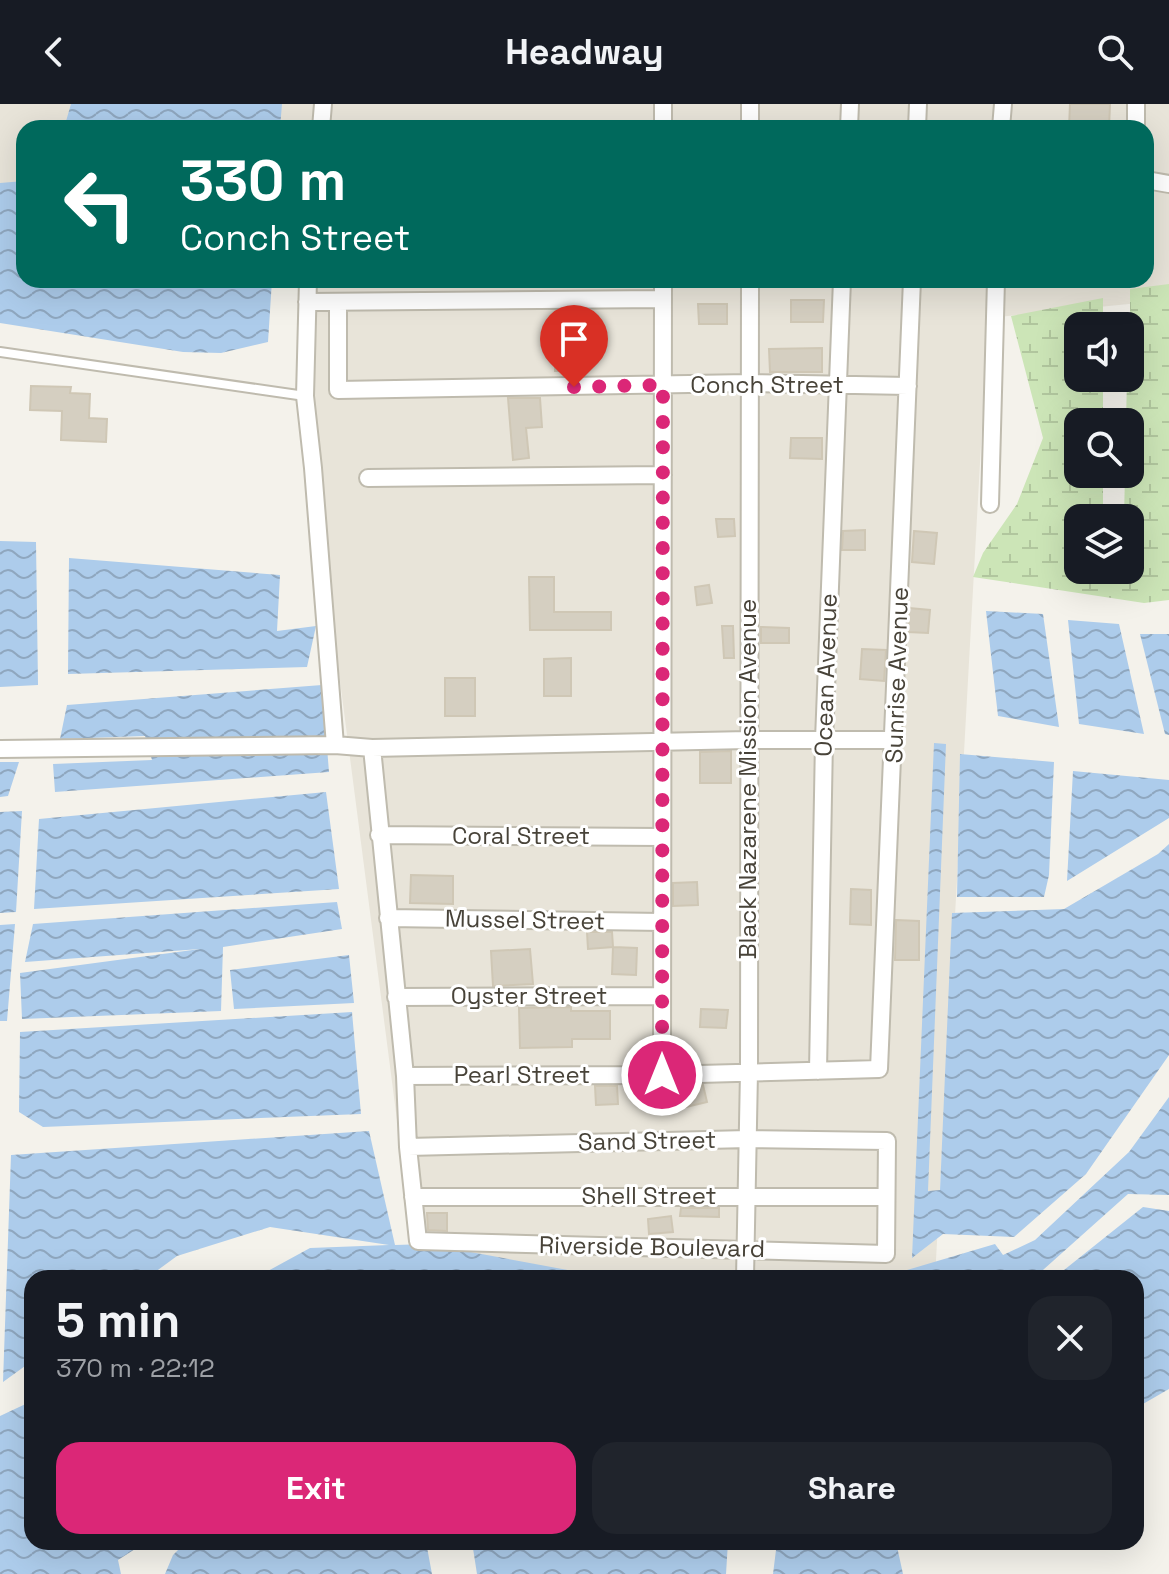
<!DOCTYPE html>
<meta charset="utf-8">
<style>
body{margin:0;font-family:"Space Grotesk",sans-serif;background:#20242c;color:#f1f3f6;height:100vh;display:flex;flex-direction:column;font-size:30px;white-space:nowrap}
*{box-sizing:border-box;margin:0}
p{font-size:26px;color:#9ea1a6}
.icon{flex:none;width:44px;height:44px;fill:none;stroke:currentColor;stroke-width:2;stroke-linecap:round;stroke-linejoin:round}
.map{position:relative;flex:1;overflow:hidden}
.panel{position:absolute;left:24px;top:1166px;width:1120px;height:280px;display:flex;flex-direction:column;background:#171b24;border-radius:24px;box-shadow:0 8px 32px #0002}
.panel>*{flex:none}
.banner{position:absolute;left:16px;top:16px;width:1138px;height:168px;border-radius:24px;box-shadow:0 8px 32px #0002;background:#00695c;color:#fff;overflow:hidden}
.controls{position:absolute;left:1064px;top:208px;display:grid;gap:16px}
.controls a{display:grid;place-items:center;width:80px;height:80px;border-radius:16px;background:#171b24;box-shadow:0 8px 32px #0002;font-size:40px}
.pin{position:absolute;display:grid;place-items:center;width:68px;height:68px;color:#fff;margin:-82px -34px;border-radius:50% 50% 50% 0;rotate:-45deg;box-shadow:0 0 8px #0007}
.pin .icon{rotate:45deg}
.me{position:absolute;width:88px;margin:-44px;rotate:0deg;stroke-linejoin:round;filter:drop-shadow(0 0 6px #0008)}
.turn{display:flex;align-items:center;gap:28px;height:168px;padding:0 32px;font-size:36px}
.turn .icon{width:104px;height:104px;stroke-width:2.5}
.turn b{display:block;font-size:56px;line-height:68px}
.round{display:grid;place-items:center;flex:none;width:84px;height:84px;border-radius:24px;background:#20242c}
.headline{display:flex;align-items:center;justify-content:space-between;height:136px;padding:0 32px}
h1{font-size:48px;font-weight:700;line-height:60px}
.primary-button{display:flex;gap:16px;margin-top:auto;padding:16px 32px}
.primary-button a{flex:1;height:92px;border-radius:24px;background:#db2777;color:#fff;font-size:32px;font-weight:700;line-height:92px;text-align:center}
.primary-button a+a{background:#20242c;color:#f1f3f6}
header{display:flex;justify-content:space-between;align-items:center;height:104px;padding:0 32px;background:#171b24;font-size:36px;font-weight:700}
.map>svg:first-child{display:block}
.residential{fill:#e8e4d9}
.wetland{fill:url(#wetland-marsh)}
.water{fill:url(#water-waves)}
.building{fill:#d5cfc1;stroke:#cfc7b5;stroke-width:2}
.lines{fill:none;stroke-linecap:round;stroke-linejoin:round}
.service-casing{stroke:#bfbbae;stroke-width:12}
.minor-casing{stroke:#bfbbae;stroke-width:20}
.service{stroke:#fff;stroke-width:8}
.minor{stroke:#fff;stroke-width:16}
.route{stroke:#db2777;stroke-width:14;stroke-dasharray:0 25.2}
.labels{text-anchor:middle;stroke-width:6;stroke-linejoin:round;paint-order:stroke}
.street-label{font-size:24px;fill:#484339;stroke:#fff}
</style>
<header><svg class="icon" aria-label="back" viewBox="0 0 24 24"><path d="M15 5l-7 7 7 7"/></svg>Headway<svg class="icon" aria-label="search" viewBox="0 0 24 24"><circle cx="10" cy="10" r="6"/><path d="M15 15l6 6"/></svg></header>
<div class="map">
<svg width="1169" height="1470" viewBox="0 0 1169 1470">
<defs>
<pattern id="wetland-marsh" width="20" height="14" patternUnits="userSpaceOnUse" patternTransform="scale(2)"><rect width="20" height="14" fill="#cce5b7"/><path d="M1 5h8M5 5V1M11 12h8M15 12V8" fill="none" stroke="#b1c69e"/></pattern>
<pattern id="water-waves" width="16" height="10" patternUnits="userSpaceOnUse" patternTransform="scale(2)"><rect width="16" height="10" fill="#adcceb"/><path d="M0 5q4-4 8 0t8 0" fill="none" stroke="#8fa7bf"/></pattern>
</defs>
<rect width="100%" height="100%" fill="#f4f2eb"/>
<path class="residential" d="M 0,0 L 1169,0 L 1169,196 L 988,214 L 935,1174 L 537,1174 L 415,1155 L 298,253 L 300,176 L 1146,176 L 1146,24 L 24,24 L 24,116 L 0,112 Z"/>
<path class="wetland" d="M 1169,180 L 1169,496 L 1144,499 L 973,473 L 983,449 L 1017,400 L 1043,334 L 1011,212 L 1103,194 L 1103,222 L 1078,222 L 1078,274 L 1103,274 L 1103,318 L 1078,318 L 1078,370 L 1103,370 L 1103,414 L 1078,414 L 1078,466 L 1130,466 L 1130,414 L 1124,414 L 1125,370 L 1130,370 L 1130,318 L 1126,318 L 1127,274 L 1130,274 L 1130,185 Z"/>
<path class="water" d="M 71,0 L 282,0 L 280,24 L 64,24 Z
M 24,77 L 24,176 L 272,176 L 268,238 L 221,249 L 183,248 L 0,219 L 0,79 Z
M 0,437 L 36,438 L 38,581 L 0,583 Z
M 69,454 L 280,471 L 277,527 L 316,522 L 307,563 L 68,570 Z
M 986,507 L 1043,510 L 1059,623 L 998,612 Z
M 1068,516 L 1119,520 L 1144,630 L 1079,620 Z
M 1140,530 L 1169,530 L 1169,631 L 1165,630 Z
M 322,581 L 329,668 L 55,688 L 53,660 L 152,656 L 145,632 L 60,635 L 67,601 Z
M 934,639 L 946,640 L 928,1087 L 940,1086 L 952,809 L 1064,805 L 1158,750 L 1169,740 L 1169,951 L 1086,1070 L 1014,1133 L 943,1130 L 912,1154 Z
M 960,650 L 1054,658 L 1049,771 L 1044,793 L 957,793 Z
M 19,658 L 8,692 L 0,693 L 0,658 Z
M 1073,667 L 1169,676 L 1169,714 L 1067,777 Z
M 326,688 L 339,785 L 34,805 L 39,715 Z
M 22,707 L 16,808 L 0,809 L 0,708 Z
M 337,798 L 342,825 L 223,843 L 221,907 L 22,915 L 20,869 L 200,845 L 25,858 L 33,820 Z
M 15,820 L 7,917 L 0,917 L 0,821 Z
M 349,851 L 354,899 L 234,905 L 230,866 Z
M 352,908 L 361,1010 L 43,1023 L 19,1008 L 20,928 Z
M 1169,993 L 1169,1091 L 1128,1090 L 1034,1174 L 880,1174 L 995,1140 L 1003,1151 L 1035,1136 L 1129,1048 Z
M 369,1027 L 395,1141 L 427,1140 L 611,1174 L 255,1174 L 310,1144 L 389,1141 L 270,1123 L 177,1152 L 147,1174 L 32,1174 L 32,1257 L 3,1278 L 11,1051 Z
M 1143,1103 L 1169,1107 L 1169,1285 L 1136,1304 L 1136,1174 L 1054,1174 Z
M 32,1297 L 32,1438 L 146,1438 L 118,1456 L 121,1470 L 0,1470 L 0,1312 Z
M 186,1438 L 426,1438 L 432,1470 L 165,1470 L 173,1451 Z
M 472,1438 L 728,1438 L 726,1470 L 477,1470 Z
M 777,1438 L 896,1438 L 903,1470 L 773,1470 Z"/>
<path class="building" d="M 1070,0 L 1110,0 L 1109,24 L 1069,24 Z
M 791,196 L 824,196 L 823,218 L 791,218 Z
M 698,200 L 727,200 L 727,220 L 699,220 Z
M 556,234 L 586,235 L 585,267 L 555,267 Z
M 822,244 L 822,268 L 770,268 L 769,245 Z
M 31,282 L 71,283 L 70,289 L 90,290 L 89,314 L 107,315 L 106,338 L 61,336 L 62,307 L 30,306 Z
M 508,294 L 540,294 L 542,323 L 526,324 L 529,354 L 513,356 Z
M 791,334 L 822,334 L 822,355 L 790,354 Z
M 716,415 L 734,415 L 735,432 L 718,433 Z
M 865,426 L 865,446 L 842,446 L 843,427 Z
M 914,427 L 937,429 L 934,460 L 912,458 Z
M 529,473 L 554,473 L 554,508 L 611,508 L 611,526 L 530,526 Z
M 709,481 L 712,499 L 697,501 L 695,483 Z
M 909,504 L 930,506 L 928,529 L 908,528 Z
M 722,522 L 733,522 L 734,554 L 724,554 Z
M 761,523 L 789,524 L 789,539 L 761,539 Z
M 862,545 L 886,546 L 884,577 L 860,575 Z
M 571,554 L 571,592 L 544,592 L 544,555 Z
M 445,574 L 475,574 L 475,612 L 445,612 Z
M 731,647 L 731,679 L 700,679 L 700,648 Z
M 411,771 L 453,772 L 453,800 L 410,799 Z
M 697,778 L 698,801 L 673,802 L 673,779 Z
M 851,785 L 871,786 L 871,821 L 850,820 Z
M 896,816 L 919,817 L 919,856 L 895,856 Z
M 587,828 L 612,828 L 613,843 L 588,845 Z
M 613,843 L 637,844 L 636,871 L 612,870 Z
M 530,845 L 533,880 L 493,882 L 491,847 Z
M 571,903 L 571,907 L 610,907 L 610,935 L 572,935 L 572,943 L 520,944 L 519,904 Z
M 701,905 L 728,906 L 726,924 L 700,923 Z
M 681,981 L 703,981 L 707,998 L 686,1003 Z
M 595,982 L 617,982 L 618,1000 L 596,1001 Z
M 681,1104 L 719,1104 L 719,1113 L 680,1112 Z
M 427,1109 L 447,1109 L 447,1127 L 428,1126 Z
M 671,1112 L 673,1128 L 649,1130 L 648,1115 Z"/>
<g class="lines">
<g class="service-casing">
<path id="service" d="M 0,248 L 305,292"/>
</g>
<g class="minor-casing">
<path id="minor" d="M 321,24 L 323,0
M 663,24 L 663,0
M 750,24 L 750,0
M 849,24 L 850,0
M 917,24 L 918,0
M 1001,24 L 1003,0
M 1136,24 L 1136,0
M 1146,76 L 1169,80
M 308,176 L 305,292 L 313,364 L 335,641
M 307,198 L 663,195
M 338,199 L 338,286 L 749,279 L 908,282
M 368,374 L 663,371
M 990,400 L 996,176
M 372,644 L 405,972 L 408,1043 L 418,1137 L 886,1150 L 887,1037 L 748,1035 L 408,1043
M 0,645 L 335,641 L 372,644 L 748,636 L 894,636
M 379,731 L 662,733
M 388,814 L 662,818
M 396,893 L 662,892
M 818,967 L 824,636 L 842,176
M 662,971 L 663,176
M 405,972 L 662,971 L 879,965 L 912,176
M 413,1093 L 885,1093
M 745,1174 L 749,968 L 750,176"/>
</g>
<use href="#service" class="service"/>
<use href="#minor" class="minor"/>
</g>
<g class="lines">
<path class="route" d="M 574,283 L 663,281 L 662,971"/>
</g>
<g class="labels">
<g class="street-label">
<text x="767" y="289">Conch Street</text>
<text transform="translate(826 571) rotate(-88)" y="8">Ocean Avenue</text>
<text transform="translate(897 571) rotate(-88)" y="8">Sunrise Avenue</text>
<text transform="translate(748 675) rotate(-90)" y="8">Black Nazarene Mission Avenue</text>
<text x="521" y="740">Coral Street</text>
<text transform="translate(525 816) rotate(1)" y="8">Mussel Street</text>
<text x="529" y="900">Oyster Street</text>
<text x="522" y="979">Pearl Street</text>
<text transform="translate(647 1037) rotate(-1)" y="8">Sand Street</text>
<text x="649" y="1100">Shell Street</text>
<text transform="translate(652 1143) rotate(1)" y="8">Riverside Boulevard</text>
</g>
</g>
</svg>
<div class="controls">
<a><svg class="icon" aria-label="sound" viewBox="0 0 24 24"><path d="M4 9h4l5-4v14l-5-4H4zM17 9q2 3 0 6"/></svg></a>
<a><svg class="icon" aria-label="search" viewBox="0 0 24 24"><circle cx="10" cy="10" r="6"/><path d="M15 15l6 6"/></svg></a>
<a><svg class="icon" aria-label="layers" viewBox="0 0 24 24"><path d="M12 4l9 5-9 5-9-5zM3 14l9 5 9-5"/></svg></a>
</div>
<div class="pin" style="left:574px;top:283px;background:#d93025"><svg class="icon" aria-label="arrive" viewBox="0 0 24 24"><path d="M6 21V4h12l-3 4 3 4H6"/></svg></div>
<svg class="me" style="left:662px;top:971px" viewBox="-20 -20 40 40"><circle r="17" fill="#db2777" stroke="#fff" stroke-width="3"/><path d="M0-11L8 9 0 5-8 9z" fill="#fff"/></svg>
<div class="banner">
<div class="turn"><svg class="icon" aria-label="left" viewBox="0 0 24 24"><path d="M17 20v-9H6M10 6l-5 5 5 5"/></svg><div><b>330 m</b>Conch Street</div></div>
</div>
<section class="panel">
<div class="headline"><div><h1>5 min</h1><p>370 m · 22:12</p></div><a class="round"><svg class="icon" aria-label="close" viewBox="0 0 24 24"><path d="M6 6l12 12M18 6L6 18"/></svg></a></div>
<div class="primary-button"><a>Exit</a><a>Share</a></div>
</section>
</div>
